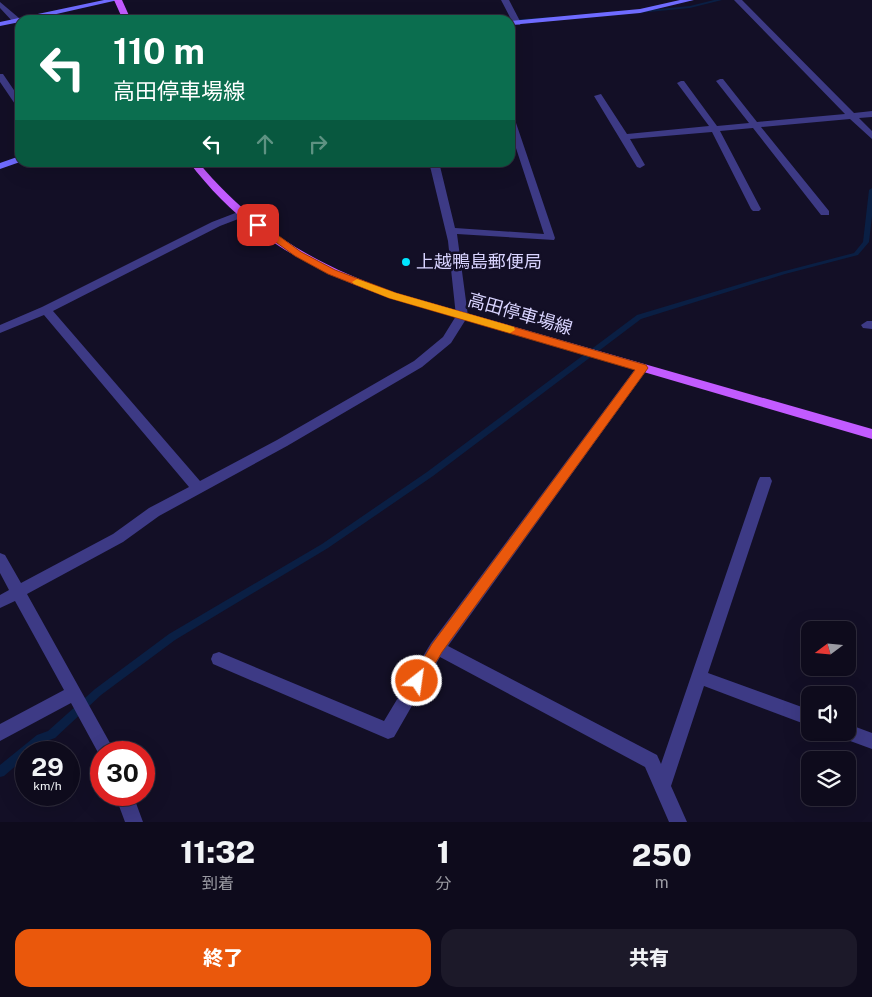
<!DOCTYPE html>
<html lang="ja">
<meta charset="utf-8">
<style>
body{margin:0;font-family:"Public Sans","Noto Sans JP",sans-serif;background:#1c1929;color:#f1f3f6;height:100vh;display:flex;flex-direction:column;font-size:19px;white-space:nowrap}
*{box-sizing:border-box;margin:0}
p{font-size:16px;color:#9b9ba3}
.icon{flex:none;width:28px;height:28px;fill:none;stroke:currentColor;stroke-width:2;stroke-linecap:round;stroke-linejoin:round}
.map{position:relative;height:822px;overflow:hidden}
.drawer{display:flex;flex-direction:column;background:#0e0b1c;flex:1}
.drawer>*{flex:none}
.top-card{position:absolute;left:15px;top:15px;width:500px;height:152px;border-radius:15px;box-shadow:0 5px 20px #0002,0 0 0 1px #2e2b3b;background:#0b6e4f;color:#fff;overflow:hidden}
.needle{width:32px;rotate:254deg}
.buttons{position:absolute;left:801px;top:621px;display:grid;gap:10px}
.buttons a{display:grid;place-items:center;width:55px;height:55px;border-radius:10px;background:#0e0b1c;box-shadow:0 5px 20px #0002,0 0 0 1px #2e2b3b;font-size:25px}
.speed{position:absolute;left:15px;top:741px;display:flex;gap:10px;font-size:25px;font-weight:700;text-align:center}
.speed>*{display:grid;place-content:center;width:65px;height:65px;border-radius:50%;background:#0e0b1c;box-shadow:0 5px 20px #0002,0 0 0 1px #2e2b3b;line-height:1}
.speed small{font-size:12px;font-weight:400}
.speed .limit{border:8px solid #d22;background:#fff;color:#111}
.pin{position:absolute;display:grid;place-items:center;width:42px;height:42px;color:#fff;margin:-21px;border-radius:10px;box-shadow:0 2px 8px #0006}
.me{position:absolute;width:55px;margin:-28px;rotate:30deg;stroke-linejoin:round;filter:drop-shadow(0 0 4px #0008)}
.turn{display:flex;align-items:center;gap:18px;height:105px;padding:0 15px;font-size:22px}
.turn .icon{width:65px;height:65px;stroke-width:2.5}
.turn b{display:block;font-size:35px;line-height:42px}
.lanes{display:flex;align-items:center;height:48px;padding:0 15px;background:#0003;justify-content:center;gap:25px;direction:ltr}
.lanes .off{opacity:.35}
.eta{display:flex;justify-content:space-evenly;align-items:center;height:85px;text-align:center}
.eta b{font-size:30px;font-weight:800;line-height:35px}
.action{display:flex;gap:10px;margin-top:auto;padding:10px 15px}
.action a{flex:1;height:58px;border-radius:15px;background:#ea580c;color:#fff;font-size:20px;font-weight:800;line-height:58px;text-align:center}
.action a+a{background:#1c1929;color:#f1f3f6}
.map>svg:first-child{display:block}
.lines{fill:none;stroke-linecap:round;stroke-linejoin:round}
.stream{fill:#0a1f44;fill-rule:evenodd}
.street{fill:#3d3a85;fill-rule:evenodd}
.secondary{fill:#6f6bff;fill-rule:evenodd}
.primary{fill:#c25bff;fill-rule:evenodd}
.route{fill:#ea580c;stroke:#983908}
.slow{fill:#f59e0b}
.poi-dot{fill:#00e5ff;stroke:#130f26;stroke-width:2}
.labels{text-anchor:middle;stroke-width:5;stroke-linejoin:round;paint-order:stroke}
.poi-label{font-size:18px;fill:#d9d4ff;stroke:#130f26;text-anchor:start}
.street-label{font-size:18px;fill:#d9d4ff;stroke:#130f26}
</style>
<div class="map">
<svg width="872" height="822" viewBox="0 0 872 822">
<rect width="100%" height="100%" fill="#130f26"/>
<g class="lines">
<path class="stream" d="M 714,0 L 722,0 L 690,8 L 638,13 L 636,12 L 638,11 L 690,6 Z
M 549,17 L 551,17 L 551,19 L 510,22 L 510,20 L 509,20 Z
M 872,188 L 872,216 L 869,242 L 858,255 L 785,274 L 641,319 L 433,476 L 328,548 L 175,640 L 101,695 L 55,738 L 44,742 L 31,752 L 26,752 L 26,757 L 4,776 L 0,777 L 0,765 L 37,735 L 48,731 L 95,689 L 169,634 L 322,544 L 427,472 L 637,315 L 781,272 L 854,253 L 863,242 L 869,190 Z"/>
<path class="street" d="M 501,0 L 509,0 L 521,23 L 520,25 L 514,25 Z
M 734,0 L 742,0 L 854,113 L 872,111 L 872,117 L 859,118 L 872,131 L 872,139 L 850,119 L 761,127 L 829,211 L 829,215 L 821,215 L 753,128 L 720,131 L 761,209 L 759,211 L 753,211 L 751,209 L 712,132 L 630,139 L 645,165 L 640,168 L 637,167 L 594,96 L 601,94 L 627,134 L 709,126 L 677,83 L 681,81 L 684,81 L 717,126 L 749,123 L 716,81 L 720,79 L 723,79 L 757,122 L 845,114 Z
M 0,2 L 19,18 L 19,22 L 13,22 L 0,8 Z
M 0,74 L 3,74 L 20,99 L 20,108 L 17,107 L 0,82 Z
M 510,114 L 514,117 L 555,238 L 554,240 L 457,234 L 468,316 L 451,343 L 422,367 L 287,446 L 159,516 L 123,542 L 27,594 L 115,752 L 101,752 L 101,758 L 71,703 L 0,741 L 0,724 L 64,690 L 15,601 L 0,608 L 0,595 L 9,590 L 0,573 L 0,553 L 5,555 L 21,583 L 113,534 L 149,508 L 189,487 L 44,315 L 0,333 L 0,325 L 42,307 L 212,222 L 238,212 L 246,212 L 246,216 L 220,226 L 53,311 L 200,481 L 277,440 L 414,361 L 443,337 L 456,316 L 448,241 L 429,162 L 439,162 L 455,228 L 544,234 L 515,145 L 510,146 L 510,140 L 513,140 L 510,131 Z
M 867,321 L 872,321 L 872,329 L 863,328 L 861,325 Z
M 642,364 L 648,368 L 646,371 L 448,646 L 657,755 L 661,764 L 758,481 L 760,477 L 770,477 L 772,481 L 708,673 L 810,710 L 810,726 L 704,686 L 671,786 L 687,822 L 669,822 L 645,767 L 440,657 L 394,737 L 388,739 L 213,664 L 211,659 L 213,654 L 219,652 L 384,721 L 431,643 L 638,365 Z
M 848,724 L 872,733 L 872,749 L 842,738 L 840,732 L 848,732 Z
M 115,795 L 133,795 L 143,822 L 125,822 Z"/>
<path class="secondary" d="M 104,0 L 118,0 L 30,20 L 20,20 L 20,22 L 0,26 L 0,22 Z
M 680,0 L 694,0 L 640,13 L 510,25 L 510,21 L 640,9 Z
M 20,156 L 20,162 L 0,169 L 0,163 Z"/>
<path class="primary" d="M 114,0 L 122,0 L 131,20 L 123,20 Z
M 189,162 L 198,162 C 255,230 314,264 396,293 L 872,429 L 872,439 L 388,297 C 307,269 242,232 189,162 Z"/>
</g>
<path class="route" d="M 255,223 L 261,223 L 301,252 L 335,270 L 396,293 L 646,365 L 648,368 L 442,652 L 422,686 L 417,688 L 412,686 L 410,681 L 432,644 L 635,370 L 389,298 L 328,274 L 295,256 L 255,227 Z"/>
<path class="slow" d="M 357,279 L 396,293 L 514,327 L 515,330 L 510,333 L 389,298 L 354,284 L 352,282 Z"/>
<circle class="poi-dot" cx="406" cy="262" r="5"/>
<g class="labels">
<g class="poi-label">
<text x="416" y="268">上越鴨島郵便局</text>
</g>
<g class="street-label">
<text transform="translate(520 314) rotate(16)" y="6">高田停車場線</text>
</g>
</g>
</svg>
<div class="buttons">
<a><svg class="needle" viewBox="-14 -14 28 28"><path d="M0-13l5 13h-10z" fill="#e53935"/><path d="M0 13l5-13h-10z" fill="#9b9ba3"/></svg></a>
<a><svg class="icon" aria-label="sound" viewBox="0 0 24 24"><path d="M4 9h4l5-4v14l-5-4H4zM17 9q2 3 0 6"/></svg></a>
<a><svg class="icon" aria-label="layers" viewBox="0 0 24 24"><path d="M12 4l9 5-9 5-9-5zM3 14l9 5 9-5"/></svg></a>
</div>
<div class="speed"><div>29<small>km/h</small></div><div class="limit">30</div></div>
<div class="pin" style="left:258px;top:225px;background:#d93025"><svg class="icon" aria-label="arrive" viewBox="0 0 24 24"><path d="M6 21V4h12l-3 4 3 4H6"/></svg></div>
<svg class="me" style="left:417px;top:681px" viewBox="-20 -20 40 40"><circle r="17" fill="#ea580c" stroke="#fff" stroke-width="3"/><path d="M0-11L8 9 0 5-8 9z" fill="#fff"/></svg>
<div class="top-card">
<div class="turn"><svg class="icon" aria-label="left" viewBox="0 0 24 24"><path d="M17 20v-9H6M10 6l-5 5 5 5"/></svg><div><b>110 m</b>高田停車場線</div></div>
<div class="lanes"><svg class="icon" aria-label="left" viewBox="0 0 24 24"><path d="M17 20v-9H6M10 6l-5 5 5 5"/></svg><svg class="icon off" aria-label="ahead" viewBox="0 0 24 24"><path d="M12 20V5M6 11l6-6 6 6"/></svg><svg class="icon off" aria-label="right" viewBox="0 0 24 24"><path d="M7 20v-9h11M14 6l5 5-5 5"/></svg></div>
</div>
</div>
<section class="drawer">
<div class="eta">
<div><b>11:32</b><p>到着</p></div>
<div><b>1</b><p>分</p></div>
<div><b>250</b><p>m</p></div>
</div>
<div class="action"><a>終了</a><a>共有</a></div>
</section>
